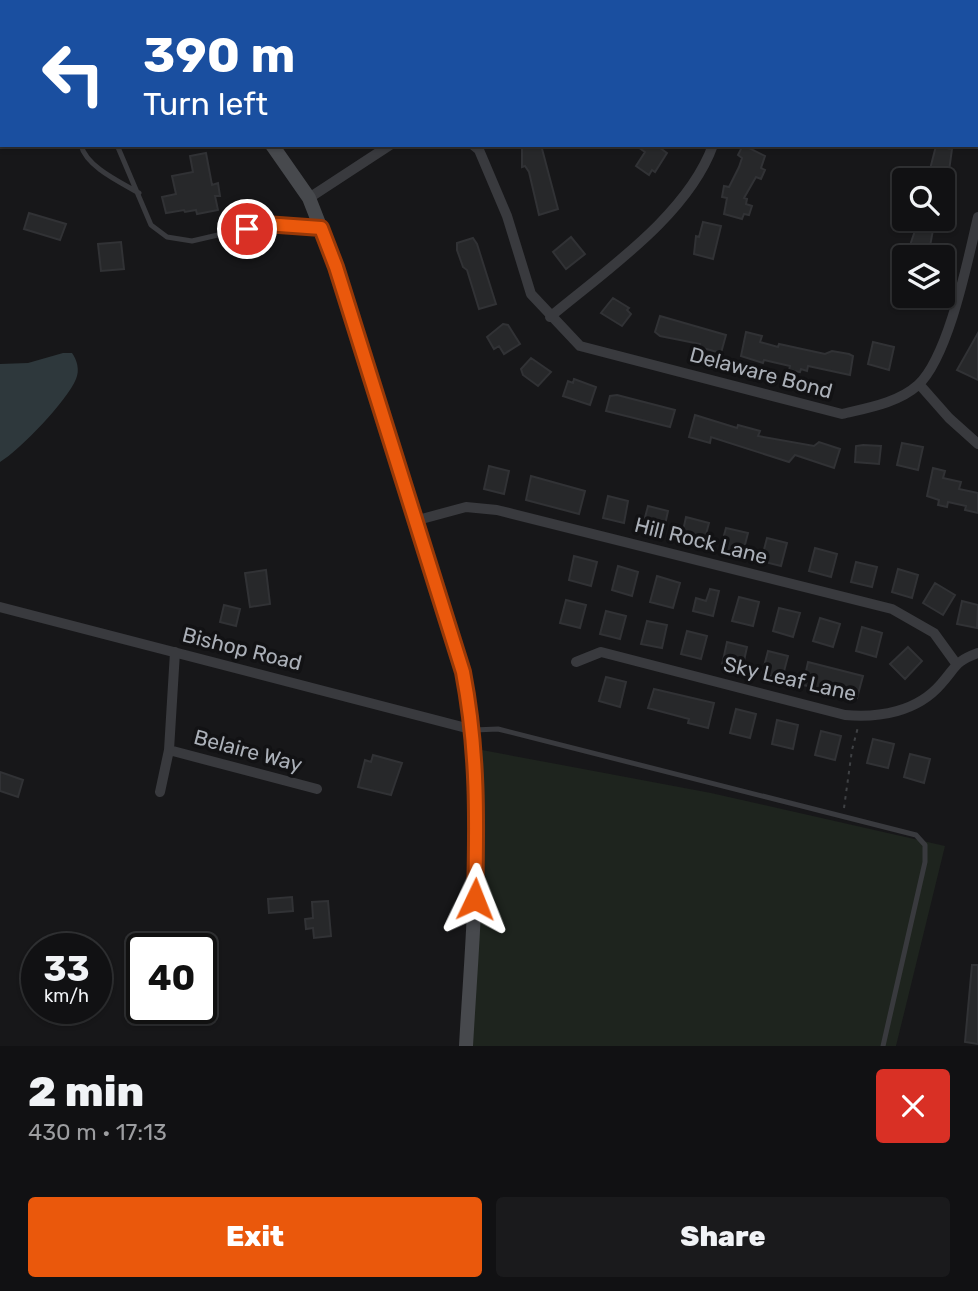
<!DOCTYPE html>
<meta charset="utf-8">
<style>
body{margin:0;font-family:Rubik,sans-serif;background:#1a1a1c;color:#f1f3f6;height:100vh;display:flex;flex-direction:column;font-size:26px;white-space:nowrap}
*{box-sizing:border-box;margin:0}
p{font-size:23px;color:#9c9da0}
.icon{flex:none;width:38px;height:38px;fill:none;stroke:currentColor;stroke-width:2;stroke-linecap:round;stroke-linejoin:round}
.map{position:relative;height:1046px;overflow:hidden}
.drawer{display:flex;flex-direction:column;background:#111113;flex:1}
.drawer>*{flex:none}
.guide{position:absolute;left:0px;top:0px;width:978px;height:147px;box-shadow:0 2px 5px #0004,0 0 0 2px #303133;background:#1a4fa0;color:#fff;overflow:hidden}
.tools{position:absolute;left:892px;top:168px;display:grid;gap:14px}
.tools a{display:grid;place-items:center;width:63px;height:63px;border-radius:7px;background:#111113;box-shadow:0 2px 5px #0004,0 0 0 2px #303133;font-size:35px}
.speed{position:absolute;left:21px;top:933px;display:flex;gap:14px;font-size:35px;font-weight:700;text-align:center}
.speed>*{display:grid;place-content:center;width:91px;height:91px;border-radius:50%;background:#111113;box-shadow:0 2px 5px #0004,0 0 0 2px #303133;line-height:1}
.speed small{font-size:18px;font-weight:400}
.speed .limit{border:4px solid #111;border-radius:10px;background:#fff;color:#111}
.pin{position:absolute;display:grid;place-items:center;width:60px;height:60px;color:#fff;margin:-30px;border:4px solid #fff;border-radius:50%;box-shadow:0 2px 7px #0007}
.me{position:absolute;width:77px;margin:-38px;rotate:2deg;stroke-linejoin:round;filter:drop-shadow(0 0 5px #0008)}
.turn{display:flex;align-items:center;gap:24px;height:147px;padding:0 28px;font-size:32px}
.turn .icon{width:91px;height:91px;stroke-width:2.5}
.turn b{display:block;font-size:49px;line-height:60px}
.round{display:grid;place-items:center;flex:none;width:74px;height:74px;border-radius:7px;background:#1a1a1c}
.head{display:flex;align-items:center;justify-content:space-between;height:119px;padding:0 28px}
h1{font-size:42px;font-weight:800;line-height:52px}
.cta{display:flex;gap:14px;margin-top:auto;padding:14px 28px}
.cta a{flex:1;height:80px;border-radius:7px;background:#ea580c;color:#fff;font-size:28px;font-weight:800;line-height:80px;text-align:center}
.cta a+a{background:#1a1a1c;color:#f1f3f6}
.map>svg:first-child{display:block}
.green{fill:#1e241e}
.water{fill:#2e383c}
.building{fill:#27282a;stroke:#313235;stroke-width:2}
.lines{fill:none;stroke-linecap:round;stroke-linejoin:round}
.path{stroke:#3f4144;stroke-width:2;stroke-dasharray:3.5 5;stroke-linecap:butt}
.lane{stroke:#393a3e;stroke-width:5}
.street{stroke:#393a3e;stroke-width:10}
.secondary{stroke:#47494d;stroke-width:14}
.route-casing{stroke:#983908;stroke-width:18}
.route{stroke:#ea580c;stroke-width:12}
.labels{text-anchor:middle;stroke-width:7;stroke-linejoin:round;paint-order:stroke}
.street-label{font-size:21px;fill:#abb0b8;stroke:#121214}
</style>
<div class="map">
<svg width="978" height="1046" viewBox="0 0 978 1046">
<rect width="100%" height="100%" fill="#171719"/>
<path class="green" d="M 482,750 L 711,793 L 945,846 L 896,1046 L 468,1046 L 472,1015 Z"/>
<path class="water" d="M 63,353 L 72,353 C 77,360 80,370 76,379 C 67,401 20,450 0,462 L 0,364 L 28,363 Z"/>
<path class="building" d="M 522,145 L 541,145 L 558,209 L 539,215 L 529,172 L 525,166 L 522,167 Z
M 635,145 L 656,145 L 667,153 L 655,172 L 652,170 L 649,175 L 636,166 L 645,152 Z
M 743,145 L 765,156 L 761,168 L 765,170 L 761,179 L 756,177 L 744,198 L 747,199 L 746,204 L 752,206 L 749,215 L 744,214 L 742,219 L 724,214 L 727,198 L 722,197 L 724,186 L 729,187 L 739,167 L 742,158 L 738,155 Z
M 936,146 L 952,149 L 948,178 L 929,173 Z
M 206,153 L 212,185 L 218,183 L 220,196 L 215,196 L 218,210 L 197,214 L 196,210 L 185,212 L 184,210 L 166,213 L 162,197 L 176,194 L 172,176 L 193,172 L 190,156 Z
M 29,213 L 66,224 L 60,240 L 24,229 Z
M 919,219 L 935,219 L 928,257 L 906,257 Z
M 703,222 L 721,226 L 713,259 L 694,254 L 696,236 L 699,237 Z
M 571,237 L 585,254 L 566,269 L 553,252 Z
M 473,238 L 477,244 L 496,304 L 479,309 L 467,270 L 463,267 L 457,250 L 457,243 Z
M 121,242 L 124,269 L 101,271 L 98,244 Z
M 891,296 L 919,296 L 917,306 L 891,299 Z
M 613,298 L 629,308 L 627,310 L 631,314 L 622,326 L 601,313 Z
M 660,316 L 726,335 L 721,353 L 699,347 L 700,344 L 660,336 L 655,332 Z
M 503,324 L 508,325 L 520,344 L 504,354 L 499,346 L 494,349 L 487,337 Z
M 746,332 L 762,336 L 760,342 L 778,347 L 779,344 L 825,354 L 832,351 L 849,354 L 853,356 L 850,375 L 808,366 L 807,371 L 801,369 L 800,372 L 789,370 L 790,366 L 764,360 L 763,363 L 741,356 Z
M 978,333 L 978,380 L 957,370 Z
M 873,342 L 894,347 L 889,370 L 868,364 Z
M 531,358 L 551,372 L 538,386 L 523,375 L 521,369 Z
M 574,379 L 596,387 L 590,405 L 563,396 L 568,381 L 573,383 Z
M 617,395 L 675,410 L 670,427 L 606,411 L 610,396 Z
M 695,415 L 737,428 L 738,425 L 760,431 L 758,436 L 814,446 L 819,442 L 840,449 L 834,468 L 795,455 L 789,462 L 711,437 L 710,443 L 689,437 Z
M 902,443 L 923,447 L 918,470 L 897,465 Z
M 863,445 L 881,446 L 879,464 L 855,462 L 856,446 Z
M 489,466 L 509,471 L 504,494 L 484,489 Z
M 933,468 L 945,471 L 943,478 L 961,482 L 959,489 L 978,493 L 978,513 L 965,510 L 966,506 L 948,502 L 947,507 L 938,505 L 939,500 L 927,496 Z
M 531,476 L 585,491 L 579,514 L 526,500 Z
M 608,496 L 628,501 L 624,523 L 603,518 Z
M 648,506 L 668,511 L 663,534 L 642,529 Z
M 686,517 L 709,523 L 703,545 L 681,540 Z
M 726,528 L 748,533 L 742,556 L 720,550 Z
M 767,538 L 787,543 L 781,566 L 761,561 Z
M 815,548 L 837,554 L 831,577 L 809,571 Z
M 574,556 L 597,562 L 591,586 L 569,580 Z
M 856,562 L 877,567 L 872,587 L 851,582 Z
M 618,566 L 638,572 L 632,596 L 612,590 Z
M 898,569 L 918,575 L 912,598 L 892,592 Z
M 266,570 L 270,604 L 250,607 L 245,573 Z
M 657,576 L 680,583 L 673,608 L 650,602 Z
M 935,583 L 955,595 L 943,615 L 923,603 Z
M 710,589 L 719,591 L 713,616 L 693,611 L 696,598 L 706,601 Z
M 739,597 L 759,602 L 753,626 L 732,621 Z
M 566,600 L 586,605 L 580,628 L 560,623 Z
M 962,601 L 978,605 L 977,628 L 957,624 Z
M 224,605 L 240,609 L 236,626 L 220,622 Z
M 779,608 L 800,613 L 793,637 L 773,631 Z
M 606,611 L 626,616 L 620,639 L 600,634 Z
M 820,618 L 840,624 L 833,647 L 813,641 Z
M 647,621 L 667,625 L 662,648 L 641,644 Z
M 862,627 L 882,633 L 876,657 L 856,651 Z
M 687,631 L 707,636 L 701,659 L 681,654 Z
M 727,642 L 747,647 L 742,670 L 722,665 Z
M 908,647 L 922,661 L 905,679 L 890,664 Z
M 768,651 L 788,656 L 782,679 L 762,674 Z
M 808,662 L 863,676 L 857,698 L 803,685 Z
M 606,677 L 626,682 L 620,707 L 599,701 Z
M 654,689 L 714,703 L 708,728 L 688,723 L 689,719 L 648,708 Z
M 736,709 L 756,714 L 750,738 L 730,733 Z
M 777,720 L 798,725 L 793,749 L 772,744 Z
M 821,731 L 841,736 L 835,760 L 815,755 Z
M 873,739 L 894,744 L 888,768 L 867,763 Z
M 910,754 L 930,759 L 924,783 L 904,777 Z
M 373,755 L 402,763 L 391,795 L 358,787 L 365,760 L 371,762 Z
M 0,772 L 23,780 L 18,797 L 0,791 Z
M 292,897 L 293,911 L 269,913 L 268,899 Z
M 328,901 L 331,936 L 314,938 L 313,928 L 306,929 L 305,919 L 313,918 L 312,902 Z
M 972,965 L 978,965 L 978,1044 L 965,1042 Z"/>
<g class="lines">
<path class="path" d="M 844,808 L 852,750 L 858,727"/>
<path class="lane" d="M 237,0 L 238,2
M 81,145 C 86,167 122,183 139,193
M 117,145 L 151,225 L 167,237 L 192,241 L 265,224 L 318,228
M 474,730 L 498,729 L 916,835 L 925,845 L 925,862 L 883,1046"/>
<path class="street" d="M 856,0 L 865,2
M 468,2 L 468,0
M 773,2 L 777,0
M 886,2 L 886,0
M 976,39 L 978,41
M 473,145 L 479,150 L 507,216 L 531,294 L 580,346 L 842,414 C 867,408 898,403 918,385 C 949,356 968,259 978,217
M 309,198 L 390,145
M 550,317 C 605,271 688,215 713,145
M 919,384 L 949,418 L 978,444
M 418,520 L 466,507 L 497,510 L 892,609 L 934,633 L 955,662
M 0,607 L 474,730
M 576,662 L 601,652 L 845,715 C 879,718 917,712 941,684 C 957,666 954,662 978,653
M 169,750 L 317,789
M 160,792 L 169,750 L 175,652"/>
<path class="secondary" d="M 158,0 L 159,2
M 272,145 L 309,198 L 336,267 L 463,672 C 487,796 473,921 466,1046"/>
</g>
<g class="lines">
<g class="route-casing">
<path id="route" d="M 247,229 L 265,224 L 321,228 L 336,267 L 463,672 C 478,750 477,821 475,899"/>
</g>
<use href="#route" class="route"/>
</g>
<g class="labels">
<g class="street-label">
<text transform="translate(761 373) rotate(15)" y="7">Delaware Bond</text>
<text transform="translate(701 541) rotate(14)" y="7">Hill Rock Lane</text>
<text transform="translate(242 649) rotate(14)" y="7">Bishop Road</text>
<text transform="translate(790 679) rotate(13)" y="7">Sky Leaf Lane</text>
<text transform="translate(248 751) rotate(15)" y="7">Belaire Way</text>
</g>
</g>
</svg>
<div class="tools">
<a><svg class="icon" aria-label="search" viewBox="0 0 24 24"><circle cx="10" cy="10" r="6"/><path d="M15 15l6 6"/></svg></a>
<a><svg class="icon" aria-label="layers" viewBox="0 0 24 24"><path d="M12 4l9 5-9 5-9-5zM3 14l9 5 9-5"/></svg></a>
</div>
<div class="speed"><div>33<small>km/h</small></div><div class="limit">40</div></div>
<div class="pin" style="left:247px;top:229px;background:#d93025"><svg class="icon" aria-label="arrive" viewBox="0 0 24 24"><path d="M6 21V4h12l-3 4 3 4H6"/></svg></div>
<svg class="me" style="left:475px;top:899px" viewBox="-20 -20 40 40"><path d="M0-17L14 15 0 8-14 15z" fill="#ea580c" stroke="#fff" stroke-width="4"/></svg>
<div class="guide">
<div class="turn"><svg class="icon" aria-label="left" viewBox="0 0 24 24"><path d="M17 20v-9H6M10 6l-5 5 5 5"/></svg><div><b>390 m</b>Turn left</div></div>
</div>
</div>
<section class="drawer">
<div class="head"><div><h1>2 min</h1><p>430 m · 17:13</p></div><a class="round" style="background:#d93025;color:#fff"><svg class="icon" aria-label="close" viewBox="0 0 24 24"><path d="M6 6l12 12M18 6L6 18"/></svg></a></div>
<div class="cta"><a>Exit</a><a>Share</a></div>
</section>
